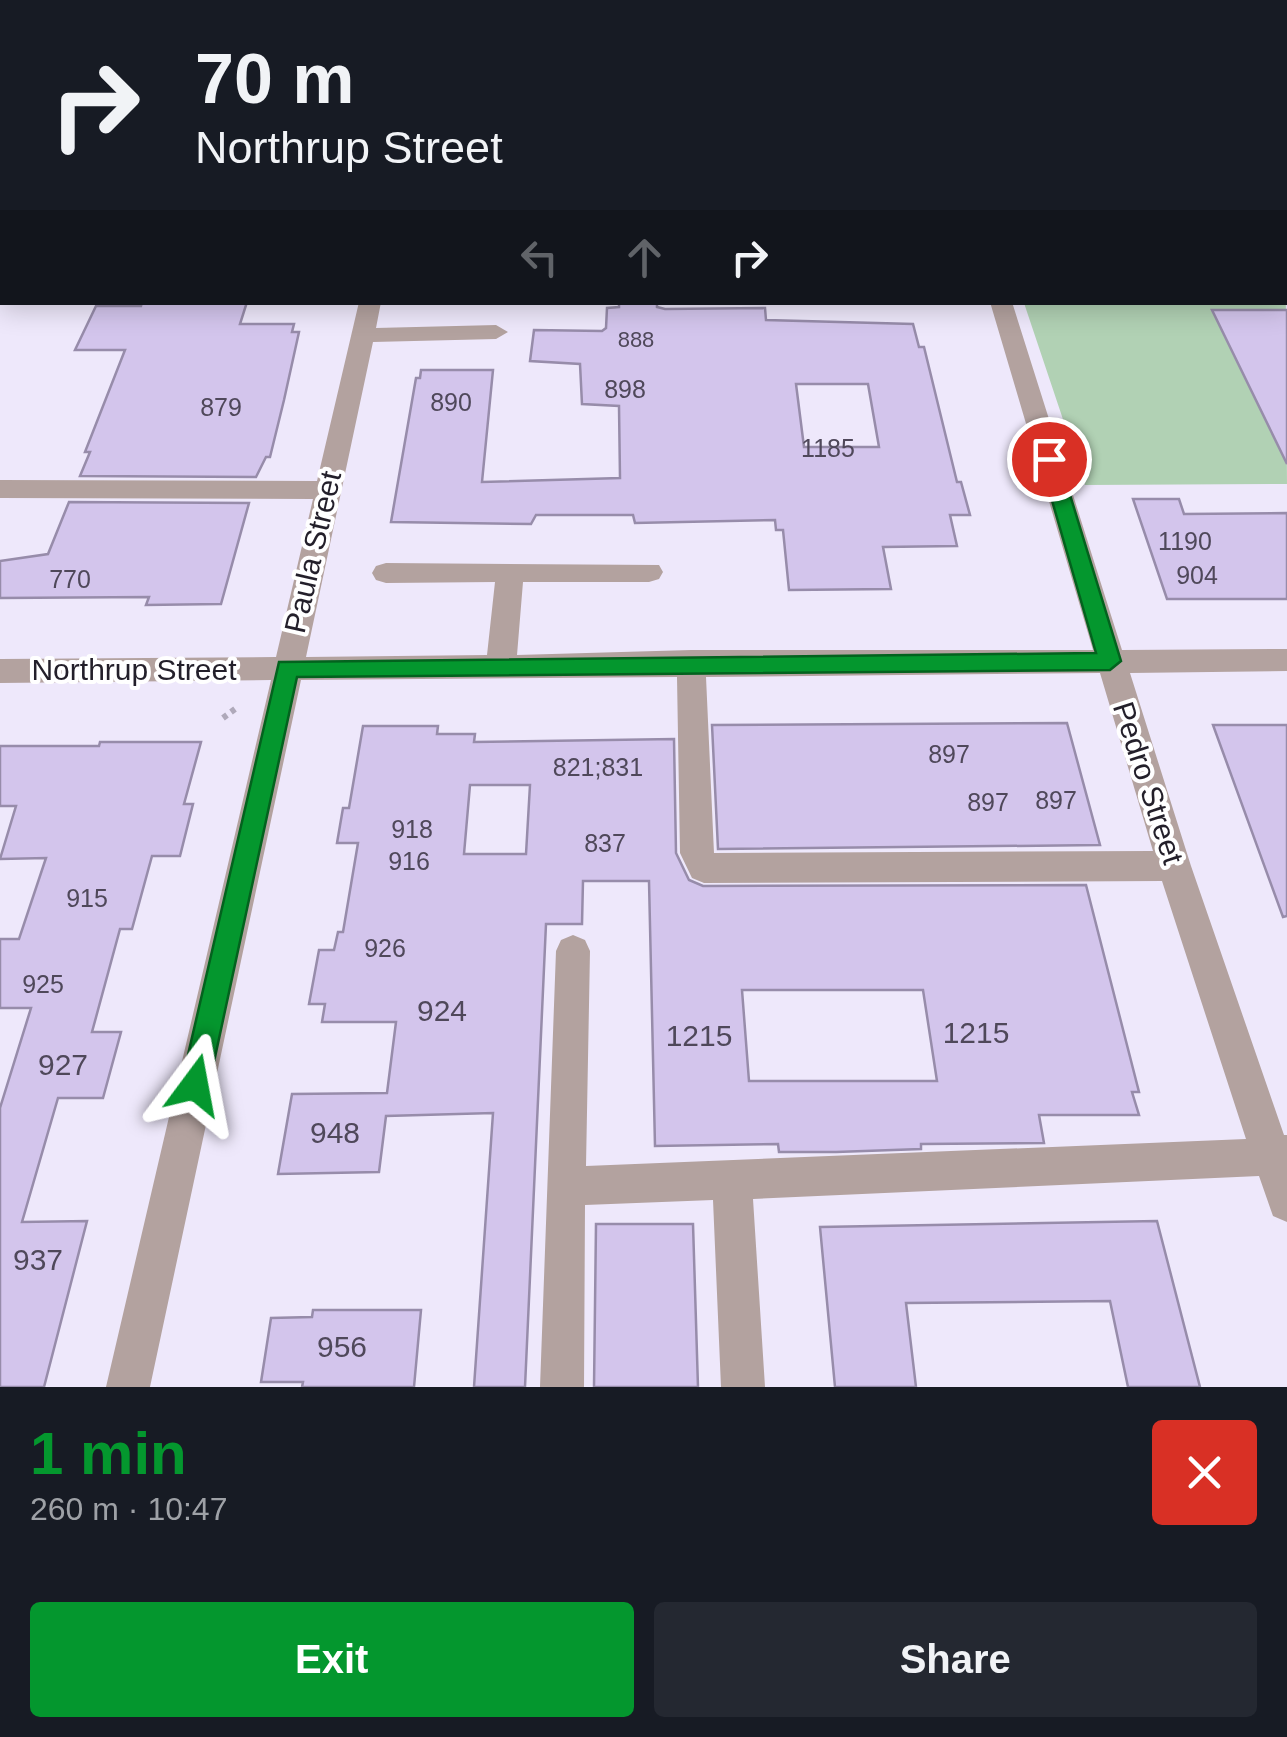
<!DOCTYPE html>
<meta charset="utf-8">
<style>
body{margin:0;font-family:Arial,sans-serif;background:#242831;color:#f1f3f6;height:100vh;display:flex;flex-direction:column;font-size:38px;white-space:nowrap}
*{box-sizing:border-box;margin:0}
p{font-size:32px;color:#9ea1a6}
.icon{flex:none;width:55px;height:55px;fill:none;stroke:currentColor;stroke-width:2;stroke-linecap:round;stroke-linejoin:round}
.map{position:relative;height:1387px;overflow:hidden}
.details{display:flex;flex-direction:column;background:#171b24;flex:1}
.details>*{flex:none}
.top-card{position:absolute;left:0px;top:0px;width:1288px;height:305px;box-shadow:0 5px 25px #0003;background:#171b24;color:#f1f3f6;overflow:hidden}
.pin{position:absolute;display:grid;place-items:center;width:85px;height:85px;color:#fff;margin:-42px;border:5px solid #fff;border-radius:50%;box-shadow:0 2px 10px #0007}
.me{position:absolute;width:110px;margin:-55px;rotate:13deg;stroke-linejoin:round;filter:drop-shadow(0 0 8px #0008)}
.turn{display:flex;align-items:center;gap:35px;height:210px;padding:0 30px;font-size:45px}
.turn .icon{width:130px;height:130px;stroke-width:2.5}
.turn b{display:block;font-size:70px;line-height:85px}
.lanes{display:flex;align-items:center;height:95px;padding:0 30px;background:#0003;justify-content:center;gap:50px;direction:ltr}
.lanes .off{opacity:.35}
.round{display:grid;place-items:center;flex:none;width:105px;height:105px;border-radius:10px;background:#242831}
.overview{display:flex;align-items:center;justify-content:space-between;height:170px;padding:0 30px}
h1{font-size:60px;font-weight:700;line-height:75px;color:#04972e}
.action{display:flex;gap:20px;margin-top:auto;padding:20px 30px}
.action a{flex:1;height:115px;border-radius:10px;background:#04972e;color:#fff;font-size:40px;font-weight:700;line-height:115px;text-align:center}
.action a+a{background:#242831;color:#f1f3f6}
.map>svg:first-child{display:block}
.commercial{fill:#ece0cc}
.built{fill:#e7dcfb}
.green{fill:#b1d1b4}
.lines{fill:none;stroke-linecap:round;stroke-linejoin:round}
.stream{fill:#a2d8d9;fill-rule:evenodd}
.building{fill:#d3c5ec;stroke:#978caa;stroke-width:2.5;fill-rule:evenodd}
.path{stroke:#afa9ba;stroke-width:6;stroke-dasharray:5 5;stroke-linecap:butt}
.minor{fill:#b3a29f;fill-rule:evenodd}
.major{fill:#836660;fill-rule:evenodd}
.route{fill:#04972e;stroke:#03621e;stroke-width:2.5}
.labels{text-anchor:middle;stroke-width:8;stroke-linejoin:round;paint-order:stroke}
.far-number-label{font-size:22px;fill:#4f485a}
.number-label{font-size:25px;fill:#4f485a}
.street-label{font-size:30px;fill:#231f2a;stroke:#fff}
.near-number-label{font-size:30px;fill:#4f485a}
</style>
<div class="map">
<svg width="1287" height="1387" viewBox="0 0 1287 1387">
<rect width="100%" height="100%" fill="#eee8fb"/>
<path class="commercial" d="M 537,0 L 1098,0 L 1101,2 L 527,2 Z"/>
<path class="built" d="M 0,0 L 427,0 L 2,2 L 0,107 Z"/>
<path class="green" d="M 1285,179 L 1287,484 L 1085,485 L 1024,303 L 1285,302 Z"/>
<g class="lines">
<path class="stream" d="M 1143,0 L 1154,0 L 1157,2 L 1148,2 Z
M 1285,69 L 1287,69 L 1287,75 L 1285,75 Z"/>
</g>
<path class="building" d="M 142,302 L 247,302 L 240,324 L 294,324 L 292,332 L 299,332 L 284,400 L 270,457 L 266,457 L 256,477 L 80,476 L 90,452 L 85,452 L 125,350 L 75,350 L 96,306 L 141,306 Z
M 619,302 L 657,302 L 657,307 L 665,309 L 765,308 L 766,320 L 913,324 L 919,347 L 924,347 L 957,482 L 961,482 L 970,515 L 950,515 L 957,546 L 883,547 L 891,589 L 789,590 L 783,530 L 776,530 L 775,520 L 635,523 L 633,515 L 536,515 L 531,524 L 391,522 L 416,378 L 420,378 L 421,370 L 493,370 L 482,482 L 620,478 L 619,406 L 582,404 L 580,364 L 530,361 L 534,330 L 602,331 L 606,328 L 607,308 L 619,307 ZM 796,384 L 868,384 L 879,447 L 804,447 Z
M 1212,310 L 1287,310 L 1287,464 Z
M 1133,499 L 1179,499 L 1184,514 L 1287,513 L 1287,599 L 1167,599 Z
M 69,502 L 249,503 L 221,604 L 146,605 L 149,597 L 0,598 L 0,561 L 48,554 Z
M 1067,723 L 1100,845 L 718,849 L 712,725 Z
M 1213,725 L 1287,725 L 1287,916 L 1283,917 Z
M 363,726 L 438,726 L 437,734 L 475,734 L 474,742 L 674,739 L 676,853 L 689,880 L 703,886 L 1086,885 L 1139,1092 L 1132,1092 L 1139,1115 L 1039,1115 L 1044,1143 L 921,1144 L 921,1149 L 836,1152 L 779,1152 L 778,1144 L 655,1146 L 649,881 L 583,881 L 582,924 L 546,924 L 525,1387 L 474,1387 L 493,1113 L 386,1116 L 379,1172 L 278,1174 L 292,1094 L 387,1093 L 396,1022 L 322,1022 L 325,1004 L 309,1004 L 319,950 L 334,950 L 338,932 L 343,932 L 358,843 L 337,843 L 343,808 L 349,808 ZM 470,785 L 530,785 L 526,854 L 464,854 ZM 742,990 L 923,990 L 937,1081 L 749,1081 Z
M 100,742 L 201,742 L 184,804 L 193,804 L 180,856 L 152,856 L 132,929 L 120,929 L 92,1032 L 121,1032 L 103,1098 L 58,1098 L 22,1222 L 87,1221 L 44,1387 L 0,1387 L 0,1108 L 31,1008 L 0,1008 L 0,939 L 19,939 L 46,858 L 0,859 L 16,806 L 0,806 L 0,746 L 99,746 Z
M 1157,1221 L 1200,1387 L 1128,1387 L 1110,1301 L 906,1303 L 916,1387 L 835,1387 L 820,1227 Z
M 596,1224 L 693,1224 L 698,1387 L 594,1387 Z
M 313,1310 L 421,1310 L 414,1387 L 302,1387 L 303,1382 L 261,1382 L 271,1318 L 312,1317 Z"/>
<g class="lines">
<path class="path" d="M 223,718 L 235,709"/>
<path class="minor" d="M 46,0 L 63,0 L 64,2 L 47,2 Z
M 259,0 L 276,0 L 277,2 L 260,2 Z
M 364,0 L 382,0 L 383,2 L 365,2 Z
M 437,0 L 455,0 L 456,2 L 438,2 Z
M 898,0 L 914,0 L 914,2 L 898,2 Z
M 1249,0 L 1269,0 L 1270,2 L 1250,2 Z
M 1285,9 L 1287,9 L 1287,20 L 1285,20 Z
M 359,302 L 381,302 L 376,328 L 496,325 L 508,332 L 496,339 L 373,342 L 306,657 L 487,655 L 495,582 L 386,583 L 376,580 L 372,573 L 376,566 L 386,563 L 659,565 L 663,572 L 659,579 L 649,582 L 523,582 L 517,655 L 691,650 L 1093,650 L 990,302 L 1012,302 L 1122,650 L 1287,649 L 1287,671 L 1130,673 L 1191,866 L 1284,1135 L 1287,1135 L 1287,1222 L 1273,1216 L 1259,1176 L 753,1199 L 765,1387 L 721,1387 L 713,1200 L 585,1205 L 584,1387 L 540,1387 L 556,951 L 561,940 L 573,935 L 585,940 L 590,951 L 586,1166 L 1246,1139 L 1162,881 L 704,883 L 692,878 L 680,853 L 677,677 L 301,680 L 150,1387 L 106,1387 L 271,680 L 0,683 L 0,659 L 276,657 L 313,499 L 0,498 L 0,480 L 317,481 ZM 1100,673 L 1153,851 L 714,853 L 706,677 Z"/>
<path class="major" d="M 2,123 L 2,135 L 0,136 L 0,124 Z"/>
</g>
<path class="route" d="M 1049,452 L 1059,459 L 1121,661 L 1110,670 L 297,677 L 209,1085 L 205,1095 L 195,1099 L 185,1095 L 181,1085 L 279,662 L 1096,653 L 1040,459 Z"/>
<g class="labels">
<g class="far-number-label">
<text x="636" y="347">888</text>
</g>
<g class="number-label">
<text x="625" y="398">898</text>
<text x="451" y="411">890</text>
<text x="221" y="416">879</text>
<text x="828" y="457">1185</text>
<text x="1185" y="550">1190</text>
<text x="1197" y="584">904</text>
<text x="70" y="588">770</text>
<text x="949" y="763">897</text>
<text x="598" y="776">821;831</text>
<text x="1056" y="809">897</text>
<text x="988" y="811">897</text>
<text x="412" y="838">918</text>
<text x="605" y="852">837</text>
<text x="409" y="870">916</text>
<text x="87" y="907">915</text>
<text x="385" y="957">926</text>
<text x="43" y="993">925</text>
</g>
<g class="street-label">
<text transform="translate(313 552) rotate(-77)" y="10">Paula Street</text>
<text x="134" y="680">Northrup Street</text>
<text transform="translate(1148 783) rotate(72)" y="10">Pedro Street</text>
</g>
<g class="near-number-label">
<text x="442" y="1021">924</text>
<text x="976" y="1043">1215</text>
<text x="699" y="1046">1215</text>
<text x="63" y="1075">927</text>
<text x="335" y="1143">948</text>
<text x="38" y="1270">937</text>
<text x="342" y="1357">956</text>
</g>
</g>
</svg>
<div class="pin" style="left:1049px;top:459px;background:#d93025"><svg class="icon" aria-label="arrive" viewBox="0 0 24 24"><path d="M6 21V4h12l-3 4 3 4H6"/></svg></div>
<svg class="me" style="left:195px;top:1085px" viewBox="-20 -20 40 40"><path d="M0-17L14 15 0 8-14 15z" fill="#04972e" stroke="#fff" stroke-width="4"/></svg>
<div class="top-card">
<div class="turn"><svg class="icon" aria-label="right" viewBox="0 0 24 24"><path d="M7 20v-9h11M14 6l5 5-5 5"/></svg><div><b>70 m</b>Northrup Street</div></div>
<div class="lanes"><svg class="icon off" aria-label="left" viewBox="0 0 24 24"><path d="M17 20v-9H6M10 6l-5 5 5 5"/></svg><svg class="icon off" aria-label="ahead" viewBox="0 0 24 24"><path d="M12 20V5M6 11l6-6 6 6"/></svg><svg class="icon" aria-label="right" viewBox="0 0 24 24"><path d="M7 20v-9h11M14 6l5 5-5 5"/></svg></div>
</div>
</div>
<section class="details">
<div class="overview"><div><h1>1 min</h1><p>260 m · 10:47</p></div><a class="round" style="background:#d93025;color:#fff"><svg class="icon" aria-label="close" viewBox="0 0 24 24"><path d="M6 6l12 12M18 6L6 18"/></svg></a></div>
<div class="action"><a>Exit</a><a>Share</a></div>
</section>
